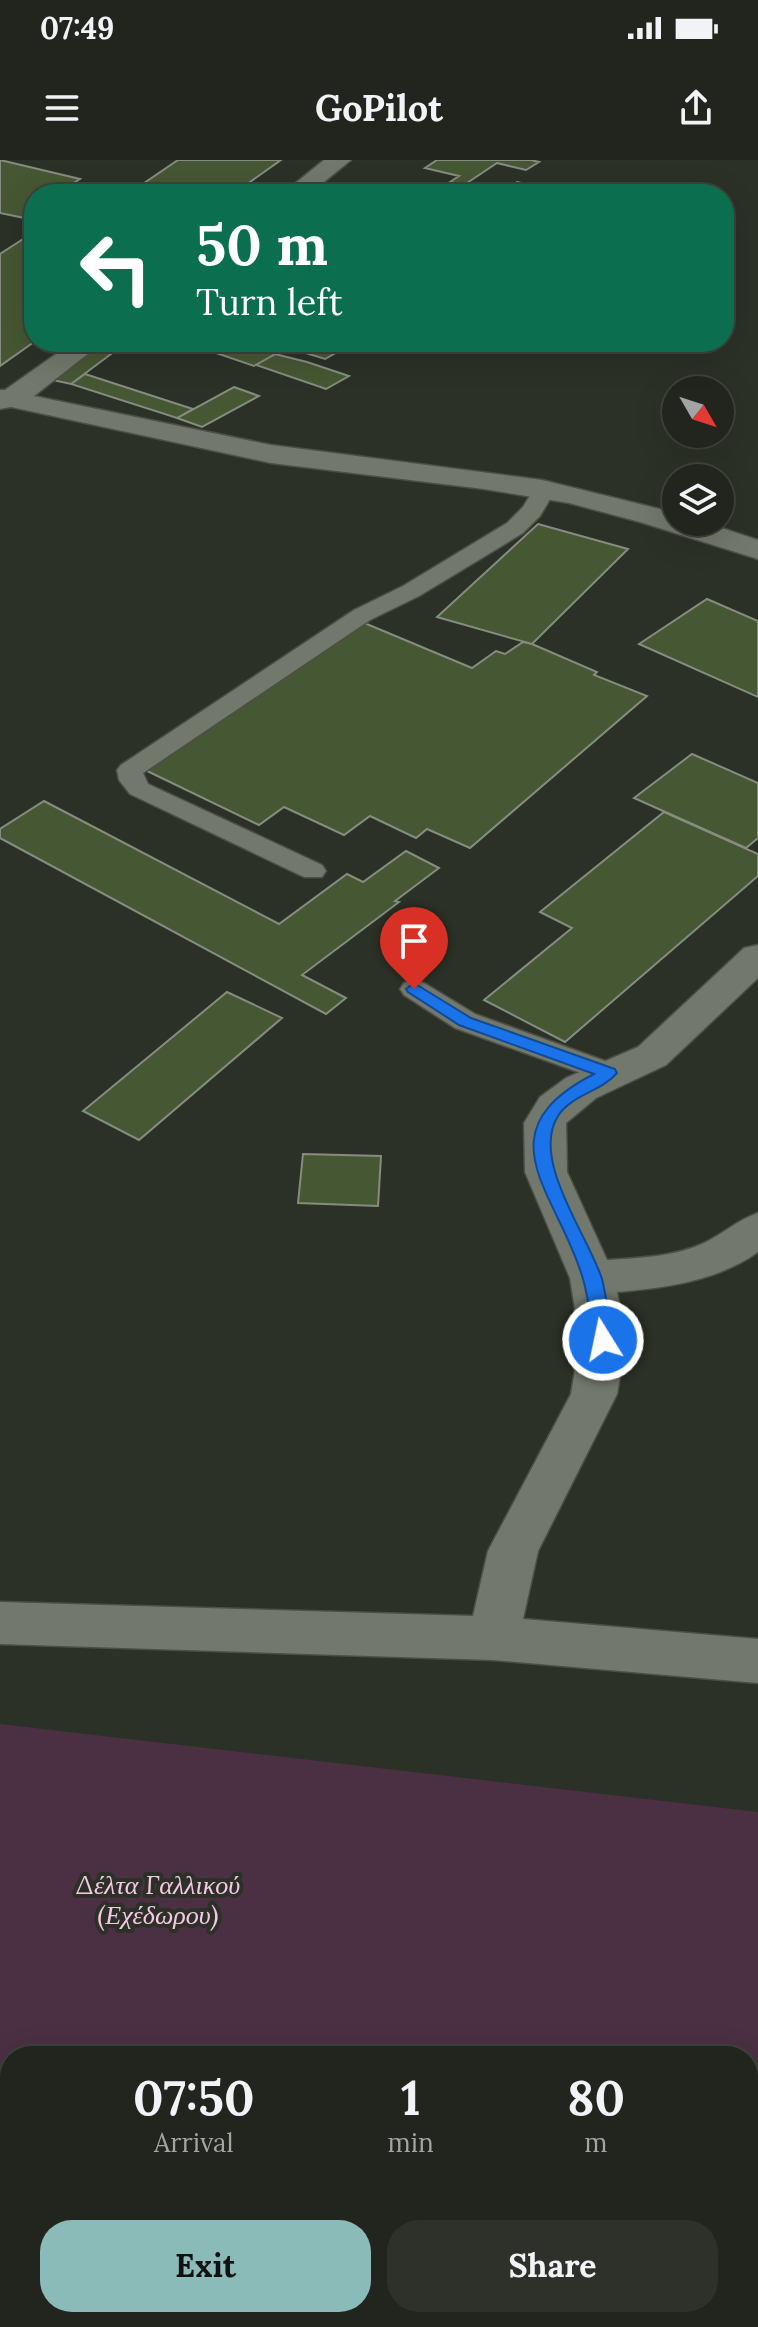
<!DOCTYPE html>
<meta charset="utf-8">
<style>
body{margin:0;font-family:Lora,serif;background:#2d312a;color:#f1f3f6;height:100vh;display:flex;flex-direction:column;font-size:30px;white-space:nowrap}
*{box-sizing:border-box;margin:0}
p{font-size:26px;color:#a2a5a4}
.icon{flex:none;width:44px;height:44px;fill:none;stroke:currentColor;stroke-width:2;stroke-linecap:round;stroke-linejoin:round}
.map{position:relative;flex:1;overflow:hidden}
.panel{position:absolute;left:0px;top:1886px;width:758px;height:282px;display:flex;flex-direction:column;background:#21251d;border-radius:32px 32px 0 0;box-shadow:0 8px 32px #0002,0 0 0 2px #3e423b}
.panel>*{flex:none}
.hud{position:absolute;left:24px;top:24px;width:710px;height:168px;border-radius:32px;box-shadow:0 8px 32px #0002,0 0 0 2px #3e423b;background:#0b6e4f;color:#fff;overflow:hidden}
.needle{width:52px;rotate:129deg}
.tools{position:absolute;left:662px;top:216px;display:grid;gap:16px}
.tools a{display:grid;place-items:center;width:72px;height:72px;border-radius:50%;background:#21251d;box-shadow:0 8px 32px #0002,0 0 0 2px #3e423b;font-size:40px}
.pin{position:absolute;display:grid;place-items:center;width:68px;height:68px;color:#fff;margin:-82px -34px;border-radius:50% 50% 50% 0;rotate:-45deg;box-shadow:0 0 8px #0007}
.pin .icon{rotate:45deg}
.me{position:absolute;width:88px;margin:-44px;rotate:350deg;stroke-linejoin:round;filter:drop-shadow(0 0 6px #0008)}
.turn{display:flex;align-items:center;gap:28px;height:168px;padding:0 40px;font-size:36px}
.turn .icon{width:104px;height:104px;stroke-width:2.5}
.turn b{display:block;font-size:56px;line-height:68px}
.eta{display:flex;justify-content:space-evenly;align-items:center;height:136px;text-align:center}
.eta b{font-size:48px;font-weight:700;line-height:56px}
.button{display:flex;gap:16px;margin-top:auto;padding:16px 40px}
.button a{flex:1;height:92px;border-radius:32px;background:#8bbbb9;color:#111;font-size:32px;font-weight:700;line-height:92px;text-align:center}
.button a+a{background:#2d312a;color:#f1f3f6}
.status{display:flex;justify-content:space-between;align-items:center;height:56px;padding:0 40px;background:#21251d;direction:ltr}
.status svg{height:22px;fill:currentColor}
header{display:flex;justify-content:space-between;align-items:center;height:104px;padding:0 40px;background:#21251d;font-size:36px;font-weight:700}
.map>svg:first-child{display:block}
.green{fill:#4a3042;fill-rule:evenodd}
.building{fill:#465733;stroke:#868c80;stroke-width:2}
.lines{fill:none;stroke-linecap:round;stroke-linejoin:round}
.lane-casing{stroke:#4b4f46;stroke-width:3}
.street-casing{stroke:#4b4f46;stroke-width:3}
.lane{fill:#72786c;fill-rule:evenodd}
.street{fill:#72786c;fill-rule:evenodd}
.route{fill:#1a73e8;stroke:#114b97;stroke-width:2}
.labels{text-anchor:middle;stroke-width:8;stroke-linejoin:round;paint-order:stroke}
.near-park-label{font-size:26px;font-style:italic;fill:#f8c6e8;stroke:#2c3127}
</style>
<div class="status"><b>07:49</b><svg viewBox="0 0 49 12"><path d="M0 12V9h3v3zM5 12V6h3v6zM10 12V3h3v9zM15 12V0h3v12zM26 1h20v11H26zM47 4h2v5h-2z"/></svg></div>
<header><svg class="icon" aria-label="menu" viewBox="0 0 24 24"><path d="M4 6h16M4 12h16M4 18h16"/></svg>GoPilot<svg class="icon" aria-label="share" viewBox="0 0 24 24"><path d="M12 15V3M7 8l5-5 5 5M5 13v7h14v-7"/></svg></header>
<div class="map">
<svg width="758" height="2167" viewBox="0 0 758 2167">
<rect width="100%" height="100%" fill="#2c3127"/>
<path class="green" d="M 0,1564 L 758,1652 L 758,2167 L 0,2167 ZM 10,1896 L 748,1896 L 748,2158 L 10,2158 Z"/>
<path class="building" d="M 0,0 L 80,19 L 67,27 L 100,34 L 34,34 L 34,60 L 0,53 Z
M 178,0 L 281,0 L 233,34 L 128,34 Z
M 437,0 L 531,0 L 539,2 L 526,10 L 497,3 L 464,25 L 450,22 L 459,16 L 425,8 Z
M 517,22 L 544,28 L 536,34 L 501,34 Z
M 34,72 L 34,182 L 0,206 L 0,94 Z
M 97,182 L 127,182 L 71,224 L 48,219 Z
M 184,182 L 254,182 L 281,191 L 254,206 Z
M 290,182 L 355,182 L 325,199 L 283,186 Z
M 275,194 L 307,202 L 349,216 L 326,229 L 256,205 Z
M 85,214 L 193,249 L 177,258 L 71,224 Z
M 234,227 L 259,236 L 202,267 L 177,258 Z
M 538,364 L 628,389 L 532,484 L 437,457 Z
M 707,439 L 758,461 L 758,537 L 639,484 Z
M 362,462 L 472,508 L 496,491 L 505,494 L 523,482 L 532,484 L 597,512 L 594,515 L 647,536 L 470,688 L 427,669 L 416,678 L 370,656 L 344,675 L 284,647 L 259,665 L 141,608 Z
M 692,594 L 758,623 L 758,678 L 746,688 L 634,638 Z
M 44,641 L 279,764 L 347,714 L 363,722 L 406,691 L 439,708 L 395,741 L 399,742 L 302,815 L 346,838 L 326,854 L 0,678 L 0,669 Z
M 664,652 L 758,694 L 758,716 L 565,882 L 484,840 L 572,768 L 540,752 Z
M 227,832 L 282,858 L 139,980 L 83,951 Z
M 303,994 L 381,996 L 378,1046 L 298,1043 Z"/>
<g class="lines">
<g class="lane-casing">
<path id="lane" d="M 545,323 L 556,329 L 540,356 L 523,373 L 419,436 L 370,460 L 143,613 L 148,624 L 322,705 L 326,711 L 322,717 L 304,717 L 130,634 L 119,620 L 117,610 L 121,605 L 354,450 L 403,426 L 507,363 L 523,347 L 537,324 Z
M 414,820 L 424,823 L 475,854 L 619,906 L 624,913 L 619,920 L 609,923 L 455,868 L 404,835 L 400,829 L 404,823 Z"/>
</g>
<g class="street-casing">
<path id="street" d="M 324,0 L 351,0 L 309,34 L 282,34 Z
M 73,182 L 103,182 L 34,236 L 271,285 L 542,320 L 676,353 L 676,362 L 704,362 L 758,380 L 758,399 L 640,362 L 569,343 L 484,329 L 271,303 L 11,247 L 0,249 L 0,230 L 5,230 Z
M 758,785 L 758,818 L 666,905 L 596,938 L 566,963 L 567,1012 L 607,1100 C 638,1098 672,1097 702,1084 C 722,1075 737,1060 758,1053 L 758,1092 C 717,1121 666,1128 617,1132 L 626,1180 L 617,1234 L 538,1391 L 523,1459 L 758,1479 L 758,1523 L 493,1500 L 0,1484 L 0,1442 L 473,1456 L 488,1391 L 571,1234 L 580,1180 L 570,1118 L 525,1012 L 524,963 L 540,937 L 566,918 L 638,887 L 744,788 Z"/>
</g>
<use href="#lane" class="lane"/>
<use href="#street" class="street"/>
</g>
<path class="route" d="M 414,823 L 471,858 L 615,909 L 617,913 C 602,931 571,935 558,956 C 530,1000 589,1077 602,1119 C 607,1139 609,1160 613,1180 L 610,1185 L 596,1185 L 594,1180 C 590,1160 589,1139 583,1119 C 559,1034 479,973 594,914 L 459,865 L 408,832 L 406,829 Z"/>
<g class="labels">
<g class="near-park-label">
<text x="158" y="1734">Δέλτα Γαλλικού<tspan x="158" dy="30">(Εχέδωρου)</tspan></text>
</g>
</g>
</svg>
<div class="tools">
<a><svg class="needle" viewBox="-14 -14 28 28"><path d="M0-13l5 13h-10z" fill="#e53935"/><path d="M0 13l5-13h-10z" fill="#a2a5a4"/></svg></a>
<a><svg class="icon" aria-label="layers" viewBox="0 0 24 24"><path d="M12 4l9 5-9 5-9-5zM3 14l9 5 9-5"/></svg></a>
</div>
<div class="pin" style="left:414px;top:829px;background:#d93025"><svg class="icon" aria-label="arrive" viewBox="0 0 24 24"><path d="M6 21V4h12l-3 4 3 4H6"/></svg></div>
<svg class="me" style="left:603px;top:1180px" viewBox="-20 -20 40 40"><circle r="17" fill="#1a73e8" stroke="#fff" stroke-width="3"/><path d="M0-11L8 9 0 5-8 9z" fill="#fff"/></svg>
<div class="hud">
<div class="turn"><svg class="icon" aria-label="left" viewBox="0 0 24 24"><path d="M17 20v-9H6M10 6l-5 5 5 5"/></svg><div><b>50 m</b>Turn left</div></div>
</div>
<section class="panel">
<div class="eta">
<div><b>07:50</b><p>Arrival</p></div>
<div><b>1</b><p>min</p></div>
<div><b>80</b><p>m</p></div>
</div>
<div class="button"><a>Exit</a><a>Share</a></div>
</section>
</div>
